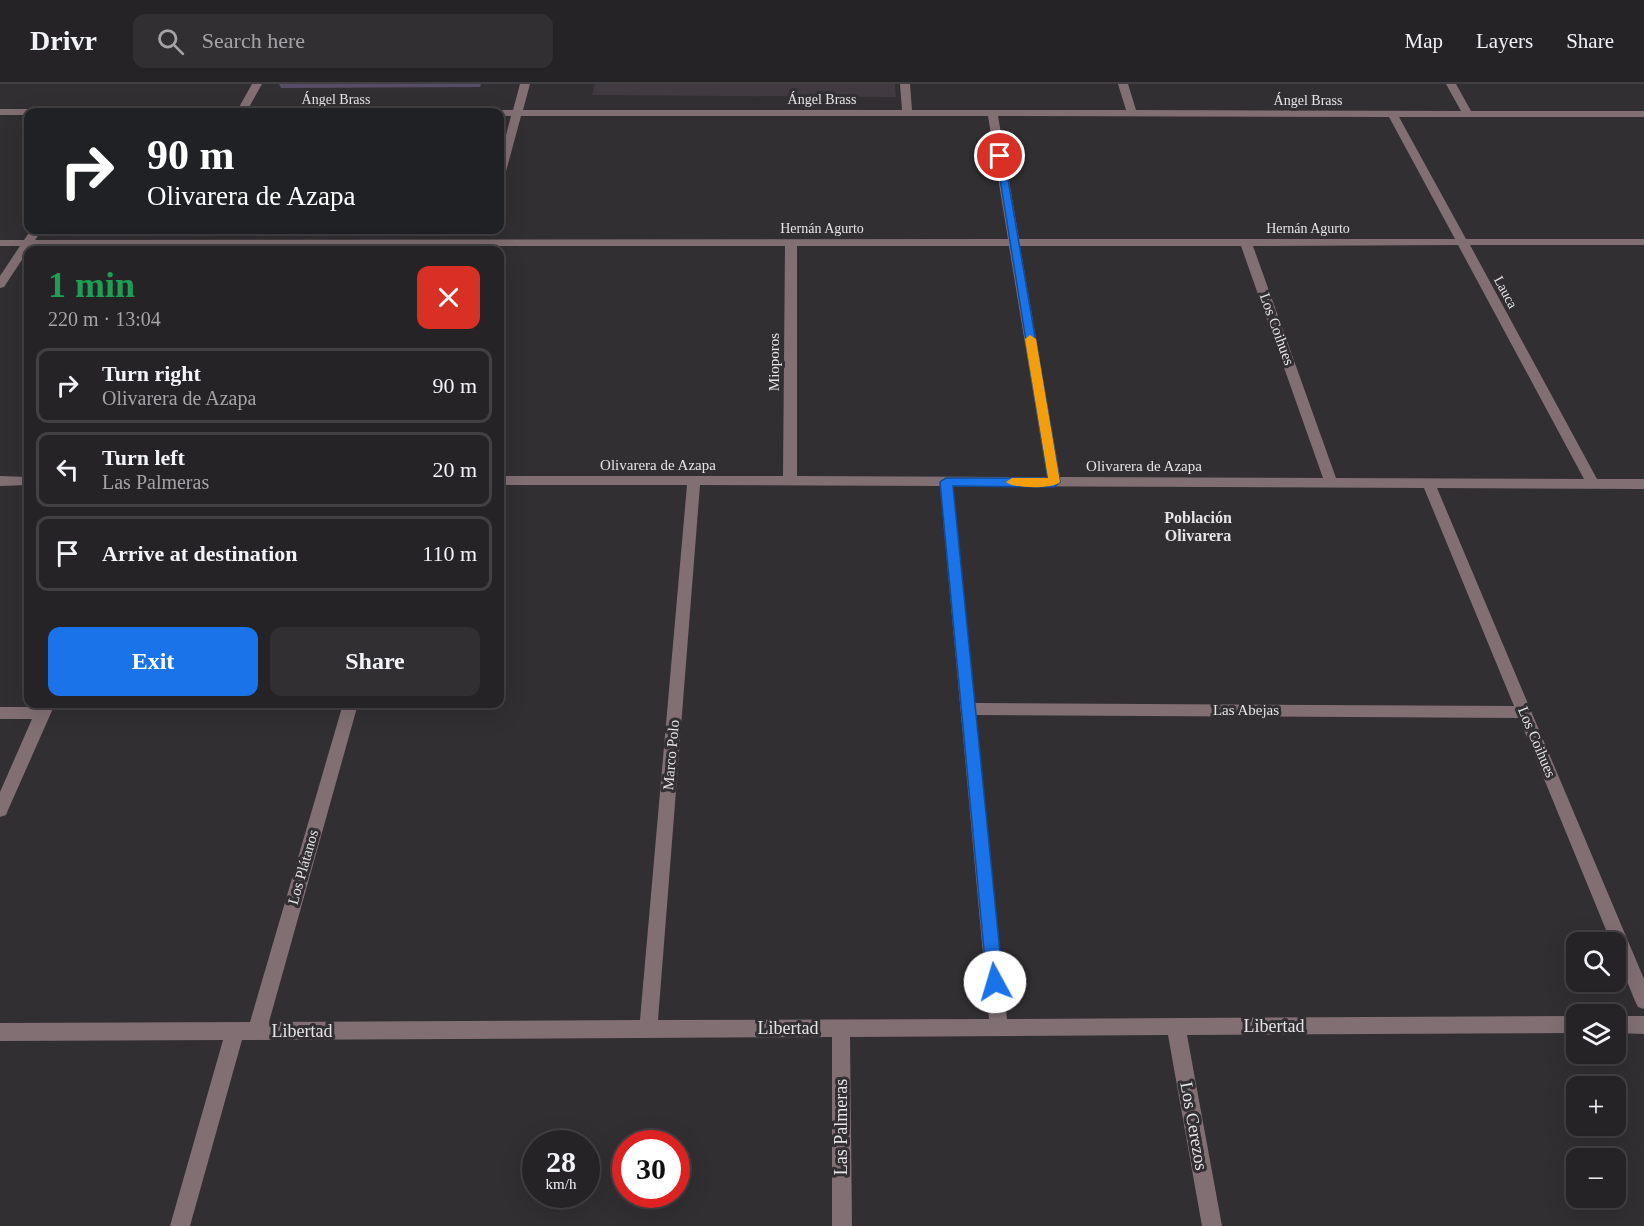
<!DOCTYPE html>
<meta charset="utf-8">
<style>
body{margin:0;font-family:Georgia,serif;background:#322f32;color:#f1f3f6;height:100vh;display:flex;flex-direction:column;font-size:22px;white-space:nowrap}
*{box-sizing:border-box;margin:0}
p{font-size:20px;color:#a4a4a7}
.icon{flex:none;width:33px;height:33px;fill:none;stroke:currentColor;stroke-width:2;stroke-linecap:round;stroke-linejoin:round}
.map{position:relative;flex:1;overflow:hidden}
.sheet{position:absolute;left:24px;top:162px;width:480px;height:462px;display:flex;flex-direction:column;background:#262326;border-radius:12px;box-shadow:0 6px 24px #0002,0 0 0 2px #424043}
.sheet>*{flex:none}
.banner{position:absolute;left:24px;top:24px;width:480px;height:126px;border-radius:12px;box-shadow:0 6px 24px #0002,0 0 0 2px #424043;background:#202124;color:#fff;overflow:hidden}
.tools{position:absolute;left:1566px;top:848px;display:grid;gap:12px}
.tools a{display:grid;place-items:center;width:60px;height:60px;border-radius:12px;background:#262326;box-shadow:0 6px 24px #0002,0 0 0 2px #424043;font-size:30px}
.speed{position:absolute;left:522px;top:1046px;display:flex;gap:12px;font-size:30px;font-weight:700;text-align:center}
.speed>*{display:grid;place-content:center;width:78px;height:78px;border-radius:50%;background:#262326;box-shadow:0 6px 24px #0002,0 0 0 2px #424043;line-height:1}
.speed small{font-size:15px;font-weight:400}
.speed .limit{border:9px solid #d22;background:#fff;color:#111}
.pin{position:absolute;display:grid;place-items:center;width:51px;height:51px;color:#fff;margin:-26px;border:3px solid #fff;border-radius:50%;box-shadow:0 2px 6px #0007}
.me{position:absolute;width:66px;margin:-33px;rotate:354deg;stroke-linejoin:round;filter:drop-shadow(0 0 4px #0008)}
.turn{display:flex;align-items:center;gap:21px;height:126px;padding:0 24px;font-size:27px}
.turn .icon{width:78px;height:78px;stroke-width:2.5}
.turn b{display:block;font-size:42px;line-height:51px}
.round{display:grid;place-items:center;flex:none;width:63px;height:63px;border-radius:12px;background:#322f32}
.headline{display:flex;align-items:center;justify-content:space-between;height:102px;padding:0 24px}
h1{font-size:36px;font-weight:700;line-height:45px;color:#1e9e55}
.button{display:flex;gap:12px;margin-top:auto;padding:12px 24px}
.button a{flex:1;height:69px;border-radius:12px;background:#1a73e8;color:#fff;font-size:24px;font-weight:700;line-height:69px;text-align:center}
.button a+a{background:#322f32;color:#f1f3f6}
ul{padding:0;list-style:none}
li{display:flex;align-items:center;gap:18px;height:75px;margin:0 12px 9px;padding:0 12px;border:3px solid #424043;border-radius:12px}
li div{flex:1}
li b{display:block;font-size:22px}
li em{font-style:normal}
header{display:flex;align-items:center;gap:36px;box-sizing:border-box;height:84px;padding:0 30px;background:#262326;border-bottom:2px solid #424043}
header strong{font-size:28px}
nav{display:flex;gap:33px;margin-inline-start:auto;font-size:21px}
.search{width:420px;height:54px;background:#322f32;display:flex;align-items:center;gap:15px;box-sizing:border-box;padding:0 21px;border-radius:12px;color:#a4a4a7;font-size:22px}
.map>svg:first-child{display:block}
.built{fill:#423a41}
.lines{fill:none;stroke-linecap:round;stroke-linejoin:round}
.minor{fill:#816f73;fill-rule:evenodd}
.wall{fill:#574d68}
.route{fill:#1a73e8;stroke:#114b97;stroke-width:1.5}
.slow{fill:#f59e0b}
.labels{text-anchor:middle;stroke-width:6;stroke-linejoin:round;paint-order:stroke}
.far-street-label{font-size:14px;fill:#e6e4e6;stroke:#322f32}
.street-label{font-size:15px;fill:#e6e4e6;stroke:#322f32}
.neighbourhood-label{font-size:16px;font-weight:bold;fill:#e6e4e6;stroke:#322f32}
.near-street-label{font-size:18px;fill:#e6e4e6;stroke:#322f32}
</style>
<header>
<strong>Drivr</strong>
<div class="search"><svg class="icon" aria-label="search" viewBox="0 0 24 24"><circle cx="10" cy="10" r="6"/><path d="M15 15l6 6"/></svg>Search here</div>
<nav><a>Map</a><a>Layers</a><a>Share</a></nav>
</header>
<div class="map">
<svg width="1644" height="1142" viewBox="0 0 1644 1142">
<rect width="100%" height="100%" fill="#322f32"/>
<path class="built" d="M 595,0 L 895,0 L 896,13 L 592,11 Z"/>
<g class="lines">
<path class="minor" d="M 252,0 L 262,0 L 248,25 L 513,26 L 520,0 L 530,0 L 523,26 L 902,26 L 900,0 L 910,0 L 912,26 L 1126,26 L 1118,0 L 1128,0 L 1136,26 L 1461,27 L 1446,0 L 1456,0 L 1471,27 L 1644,27 L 1644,33 L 1399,33 L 1466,155 L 1644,155 L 1644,161 L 1470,161 L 1597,395 L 1644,395 L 1644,405 L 1437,404 L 1644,895 L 1644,925 L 1638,923 L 1635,917 L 1616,870 L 1616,858 L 1611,858 L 1519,634 L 976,631 L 1007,935 L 1576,932 L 1576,949 L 1187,951 L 1222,1142 L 1202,1142 L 1168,951 L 850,953 L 852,1142 L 832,1142 L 832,953 L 242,956 L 190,1142 L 170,1142 L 223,956 L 0,957 L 0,939 L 250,938 L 343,620 L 358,620 L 269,938 L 640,936 L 687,401 L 500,401 L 500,392 L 783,392 L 785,162 L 31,162 L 4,203 L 0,204 L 0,192 L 20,162 L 0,162 L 0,156 L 24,156 L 31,146 L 42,146 L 35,156 L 1008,155 L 988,32 L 521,32 L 505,91 L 500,94 L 500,74 L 511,32 L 500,32 L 500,28 L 28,28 L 28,31 L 0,31 L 0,25 L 238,25 ZM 998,32 L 1389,33 L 1455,155 L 1019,155 ZM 1458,161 L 1584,395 L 1336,394 L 1253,162 ZM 797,162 L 1009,162 L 1047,393 L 797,392 ZM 1020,162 L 1241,162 L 1323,394 L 1060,393 ZM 700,401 L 940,402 L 989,935 L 658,936 ZM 953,402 L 1424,404 L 1514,622 L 975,619 Z
M 0,392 L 28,393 L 28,401 L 0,402 Z
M 40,620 L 55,620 L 8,726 L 6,731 L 0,733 L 0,708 L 32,635 L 0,635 L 0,623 L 38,623 Z
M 1616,932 L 1644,932 L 1644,950 L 1616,949 Z"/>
</g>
<path class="wall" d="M 279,0 L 481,0 L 480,3 L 281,4 Z"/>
<path class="route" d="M 996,70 L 1004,72 L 1060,398 L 1054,403 L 953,402 L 1003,898 L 1001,903 L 995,905 L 989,903 L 987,898 L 940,398 L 946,394 L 1048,394 Z"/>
<path class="slow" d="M 1030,251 L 1036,255 L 1060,398 C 1054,405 1013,405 1006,398 L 1012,394 L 1048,394 L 1025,255 Z"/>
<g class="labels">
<g class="far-street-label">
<text x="336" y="20">Ángel Brass</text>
<text x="822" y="20">Ángel Brass</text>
<text x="1308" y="21">Ángel Brass</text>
<text x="822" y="149">Hernán Agurto</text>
<text x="1308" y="149">Hernán Agurto</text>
<text transform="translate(1506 208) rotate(62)" y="5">Lauca</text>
</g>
<g class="street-label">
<text transform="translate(1277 245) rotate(70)" y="5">Los Coihues</text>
<text transform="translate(774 278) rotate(-90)" y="5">Mioporos</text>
<text x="658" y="386">Olivarera de Azapa</text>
<text x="1144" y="387">Olivarera de Azapa</text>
<text x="1246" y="631">Las Abejas</text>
<text transform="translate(1537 658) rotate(67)" y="5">Los Coihues</text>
<text transform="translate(671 671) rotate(-85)" y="5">Marco Polo</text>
<text transform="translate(303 783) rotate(-74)" y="5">Los Plátanos</text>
</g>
<g class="neighbourhood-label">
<text x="1198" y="439">Población<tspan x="1198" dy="18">Olivarera</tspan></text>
</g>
<g class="near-street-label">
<text x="1274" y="948">Libertad</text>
<text x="788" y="950">Libertad</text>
<text x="302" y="953">Libertad</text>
<text transform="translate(1194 1042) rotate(80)" y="6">Los Cerezos</text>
<text transform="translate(841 1043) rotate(-90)" y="6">Las Palmeras</text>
</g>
</g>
</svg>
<div class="tools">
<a><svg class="icon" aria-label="search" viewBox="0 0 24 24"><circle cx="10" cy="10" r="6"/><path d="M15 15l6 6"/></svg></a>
<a><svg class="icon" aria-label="layers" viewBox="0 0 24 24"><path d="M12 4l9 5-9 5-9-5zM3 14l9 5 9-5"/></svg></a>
<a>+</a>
<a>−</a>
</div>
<div class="speed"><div>28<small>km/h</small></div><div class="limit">30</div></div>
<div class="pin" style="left:1000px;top:72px;background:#d93025"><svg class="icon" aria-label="arrive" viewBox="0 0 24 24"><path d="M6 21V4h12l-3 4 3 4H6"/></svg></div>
<svg class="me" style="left:995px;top:898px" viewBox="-20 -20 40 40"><circle r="19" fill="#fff"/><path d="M0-13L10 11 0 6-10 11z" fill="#1a73e8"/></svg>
<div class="banner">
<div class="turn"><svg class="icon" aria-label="right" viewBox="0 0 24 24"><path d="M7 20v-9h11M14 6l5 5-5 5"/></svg><div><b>90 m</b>Olivarera de Azapa</div></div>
</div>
<section class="sheet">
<div class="headline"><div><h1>1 min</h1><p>220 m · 13:04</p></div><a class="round" style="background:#d93025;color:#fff"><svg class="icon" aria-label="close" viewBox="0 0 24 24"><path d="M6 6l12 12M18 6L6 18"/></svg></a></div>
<ul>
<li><svg class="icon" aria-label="right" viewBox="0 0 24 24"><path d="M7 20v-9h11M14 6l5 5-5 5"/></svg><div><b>Turn right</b><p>Olivarera de Azapa</p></div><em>90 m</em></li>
<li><svg class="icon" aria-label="left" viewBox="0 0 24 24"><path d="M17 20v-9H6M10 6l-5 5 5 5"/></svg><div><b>Turn left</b><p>Las Palmeras</p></div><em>20 m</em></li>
<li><svg class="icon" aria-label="arrive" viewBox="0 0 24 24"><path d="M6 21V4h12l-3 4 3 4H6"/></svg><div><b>Arrive at destination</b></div><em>110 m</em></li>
</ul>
<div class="button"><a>Exit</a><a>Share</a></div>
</section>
</div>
